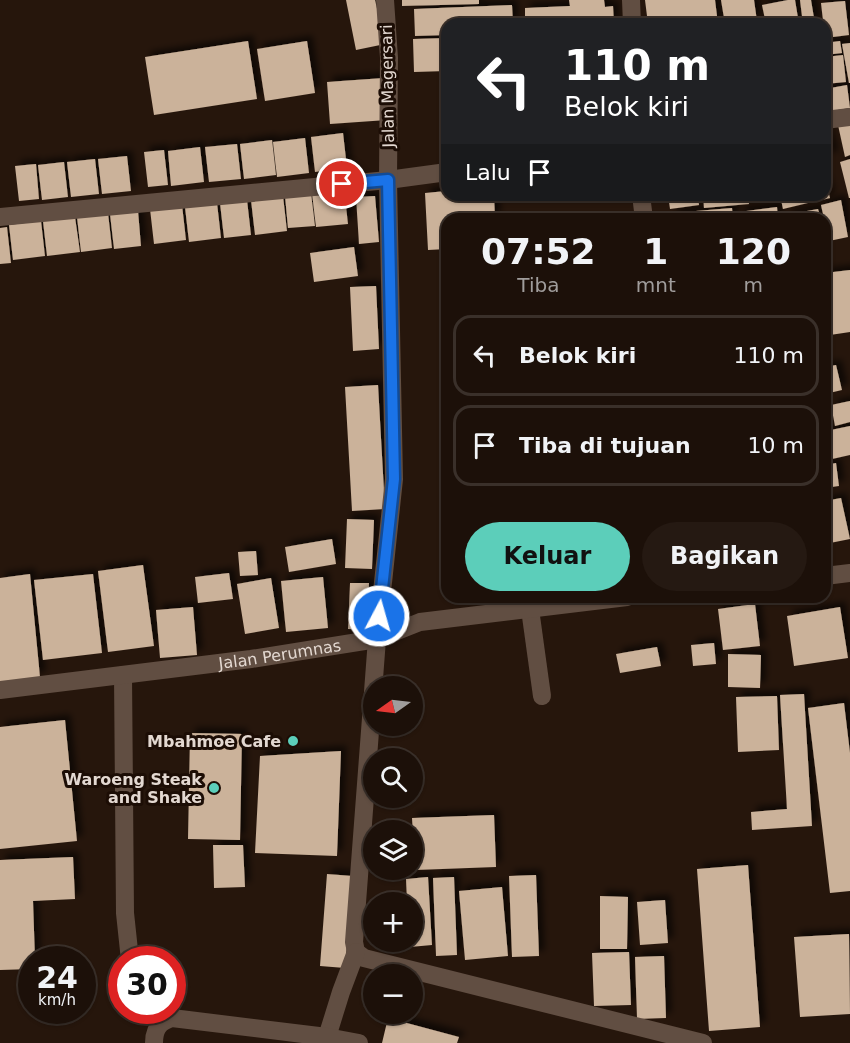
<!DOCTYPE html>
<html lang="id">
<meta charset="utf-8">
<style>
body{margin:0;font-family:"DejaVu Sans",sans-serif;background:#251912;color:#f1f3f6;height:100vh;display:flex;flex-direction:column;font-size:22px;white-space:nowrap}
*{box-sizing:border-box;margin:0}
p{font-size:20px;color:#a09d9c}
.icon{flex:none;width:33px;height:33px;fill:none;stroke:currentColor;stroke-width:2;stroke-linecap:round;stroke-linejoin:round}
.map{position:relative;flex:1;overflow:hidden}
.sheet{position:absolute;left:441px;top:213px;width:390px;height:390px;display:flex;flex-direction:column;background:#1c1009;border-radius:18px;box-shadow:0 2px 4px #0004,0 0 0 2px #3a302a}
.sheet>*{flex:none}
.hud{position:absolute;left:441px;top:18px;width:390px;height:183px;border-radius:18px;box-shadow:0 2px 4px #0004,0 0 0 2px #3a302a;background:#202124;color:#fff;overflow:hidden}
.needle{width:39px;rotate:256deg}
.controls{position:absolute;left:363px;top:676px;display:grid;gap:12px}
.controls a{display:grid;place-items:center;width:60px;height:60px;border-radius:50%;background:#1c1009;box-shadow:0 2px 4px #0004,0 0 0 2px #3a302a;font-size:30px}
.speed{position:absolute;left:18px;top:946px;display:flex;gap:12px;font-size:30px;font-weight:700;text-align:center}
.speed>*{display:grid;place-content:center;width:78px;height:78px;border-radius:50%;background:#1c1009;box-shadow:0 2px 4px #0004,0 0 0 2px #3a302a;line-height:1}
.speed small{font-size:15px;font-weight:400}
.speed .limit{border:9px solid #d22;background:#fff;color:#111}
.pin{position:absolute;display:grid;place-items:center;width:51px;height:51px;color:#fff;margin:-26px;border:3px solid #fff;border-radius:50%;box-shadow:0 2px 6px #0007}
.me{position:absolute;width:66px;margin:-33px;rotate:6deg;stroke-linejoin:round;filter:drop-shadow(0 0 4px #0008)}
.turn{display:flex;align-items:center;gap:21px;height:126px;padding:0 24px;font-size:27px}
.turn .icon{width:78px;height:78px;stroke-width:2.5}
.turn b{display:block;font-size:42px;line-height:51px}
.then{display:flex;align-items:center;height:57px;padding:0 24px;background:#0003;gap:12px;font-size:22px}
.eta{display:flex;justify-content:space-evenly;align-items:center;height:102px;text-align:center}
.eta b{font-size:36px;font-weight:700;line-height:42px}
.primary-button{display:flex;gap:12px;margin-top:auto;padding:12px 24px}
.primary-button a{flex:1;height:69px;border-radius:36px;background:#5cceba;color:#111;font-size:24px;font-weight:700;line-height:69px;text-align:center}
.primary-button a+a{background:#251912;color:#f1f3f6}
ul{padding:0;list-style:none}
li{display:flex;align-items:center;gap:18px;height:81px;margin:0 12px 9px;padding:0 12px;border:3px solid #3a302a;border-radius:18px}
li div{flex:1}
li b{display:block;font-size:22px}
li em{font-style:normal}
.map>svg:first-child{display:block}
.building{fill:#cbb29a;filter:url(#shadow)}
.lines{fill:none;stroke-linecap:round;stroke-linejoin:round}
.minor{stroke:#614e42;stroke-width:18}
.route-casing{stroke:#114b97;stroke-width:15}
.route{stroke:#1a73e8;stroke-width:10}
.poi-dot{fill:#5cceba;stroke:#1c0d05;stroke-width:2}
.labels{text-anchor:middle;stroke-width:6;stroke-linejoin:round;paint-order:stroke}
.street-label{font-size:16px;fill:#e3d8d1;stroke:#1c0d05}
.poi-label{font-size:16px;font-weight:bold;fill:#e3d8d1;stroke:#1c0d05;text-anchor:end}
</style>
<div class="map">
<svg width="850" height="1043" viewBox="0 0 850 1043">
<defs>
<filter id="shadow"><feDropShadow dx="5.5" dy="-5.5" stdDeviation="3" flood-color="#0009"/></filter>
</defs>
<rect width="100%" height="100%" fill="#26160c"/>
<path class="building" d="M 346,0 L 375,0 L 385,44 L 356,50 Z
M 402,0 L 479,0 L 479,4 L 402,6 Z
M 569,0 L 604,0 L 605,7 L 613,6 L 614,24 L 525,24 L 525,8 L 570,6 Z
M 645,0 L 715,0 L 718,24 L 648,24 Z
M 721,0 L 754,0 L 757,21 L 725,24 Z
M 788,0 L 795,0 L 799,24 L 766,24 L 762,5 Z
M 800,0 L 811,0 L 815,24 L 803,24 Z
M 845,1 L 849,35 L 825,38 L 821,3 Z
M 512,5 L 513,24 L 447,24 L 447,35 L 415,36 L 414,9 Z
M 447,38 L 447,71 L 414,72 L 413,39 Z
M 248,41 L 257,99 L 154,115 L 145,57 Z
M 307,41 L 315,93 L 265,101 L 257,49 Z
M 840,41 L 842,53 L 825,55 L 825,43 Z
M 850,43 L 850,83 L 849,83 L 842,44 Z
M 843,55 L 846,82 L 825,84 L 825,57 Z
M 384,78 L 387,120 L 330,124 L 327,82 Z
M 847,85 L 850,108 L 825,112 L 825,89 Z
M 850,122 L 850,155 L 845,157 L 838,125 Z
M 825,124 L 833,156 L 825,158 Z
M 343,133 L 347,168 L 315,172 L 311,137 Z
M 305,138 L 309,173 L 277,177 L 273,142 Z
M 272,140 L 276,175 L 244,179 L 240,144 Z
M 237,144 L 241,179 L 209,182 L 205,147 Z
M 200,147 L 204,182 L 171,186 L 168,151 Z
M 164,150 L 168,185 L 148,187 L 144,152 Z
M 127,156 L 131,191 L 102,194 L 98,159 Z
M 95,159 L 99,194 L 71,197 L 67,162 Z
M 850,159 L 850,198 L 849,198 L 840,162 Z
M 64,162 L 68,197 L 42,200 L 38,165 Z
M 36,164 L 39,199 L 19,201 L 15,166 Z
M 825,179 L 830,198 L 814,202 L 812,195 L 825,195 Z
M 344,189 L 348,224 L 316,227 L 312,193 Z
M 447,191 L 447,195 L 494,195 L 495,219 L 447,219 L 447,249 L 428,250 L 425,193 Z
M 311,193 L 315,226 L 288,228 L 285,196 Z
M 668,195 L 698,195 L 699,205 L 670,209 Z
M 703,195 L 748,195 L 749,204 L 704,208 Z
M 780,195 L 810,195 L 812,202 L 783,209 Z
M 283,196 L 287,231 L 255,235 L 251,200 Z
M 375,196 L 379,242 L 359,244 L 356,197 Z
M 247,200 L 251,235 L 224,238 L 220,203 Z
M 841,200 L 848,237 L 829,241 L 821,205 Z
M 217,203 L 221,238 L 189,242 L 185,207 Z
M 182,205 L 186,240 L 154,244 L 150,209 Z
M 777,207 L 778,219 L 740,219 L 739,212 Z
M 732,208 L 733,219 L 672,219 L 672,213 Z
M 818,209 L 821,219 L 786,219 L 785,215 Z
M 138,211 L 141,246 L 114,249 L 110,214 Z
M 108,213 L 112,248 L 81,252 L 77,217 Z
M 75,217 L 80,252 L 47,256 L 43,221 Z
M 41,221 L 45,256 L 13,260 L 9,225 Z
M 7,227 L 11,263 L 0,264 L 0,228 Z
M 354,247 L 358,276 L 314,282 L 310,253 Z
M 850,270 L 850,332 L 830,335 L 825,304 L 825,273 Z
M 376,286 L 379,349 L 353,351 L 350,287 Z
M 836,365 L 842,390 L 825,394 L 825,367 Z
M 378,385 L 385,509 L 352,511 L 345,387 Z
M 850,401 L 850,422 L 835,426 L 831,405 Z
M 850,426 L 850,455 L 832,459 L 826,431 Z
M 836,463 L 839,486 L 825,488 L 825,465 Z
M 440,495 L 447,495 L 447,549 L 440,549 Z
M 841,498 L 850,539 L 825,544 L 825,501 Z
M 347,519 L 374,520 L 372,569 L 345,568 Z
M 332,539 L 336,564 L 289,572 L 285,547 Z
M 256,551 L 258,575 L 240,576 L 238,552 Z
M 143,565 L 154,646 L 108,652 L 98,571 Z
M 229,573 L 233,599 L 198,603 L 195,577 Z
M 30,574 L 40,677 L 0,682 L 0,578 Z
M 93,574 L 102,653 L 43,660 L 34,580 Z
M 323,577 L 328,628 L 286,632 L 281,581 Z
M 271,578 L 279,628 L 245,634 L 237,584 Z
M 350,583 L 369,583 L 367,630 L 348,629 Z
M 755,604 L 760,646 L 723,650 L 718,609 Z
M 193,607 L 197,655 L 160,658 L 156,610 Z
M 840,607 L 848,658 L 794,666 L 787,616 Z
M 714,643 L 716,664 L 693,666 L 691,645 Z
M 657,647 L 661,666 L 620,673 L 616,654 Z
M 728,654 L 761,655 L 760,688 L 728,687 Z
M 804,694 L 812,826 L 752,830 L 751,812 L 787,809 L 780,695 Z
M 777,696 L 779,750 L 738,752 L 736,697 Z
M 844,703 L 850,753 L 850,891 L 830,893 L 808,708 Z
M 65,720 L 77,841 L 0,849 L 0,727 Z
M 190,733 L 242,734 L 240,840 L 188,839 Z
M 341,751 L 337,856 L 255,853 L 260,756 Z
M 494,815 L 496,867 L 415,870 L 412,818 Z
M 213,845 L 243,845 L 245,887 L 214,888 Z
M 73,857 L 75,899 L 33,901 L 35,960 L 32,960 L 32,969 L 0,970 L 0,860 Z
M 748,865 L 760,1027 L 709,1031 L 697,869 Z
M 327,874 L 352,876 L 345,968 L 320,966 Z
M 536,875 L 539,956 L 512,957 L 509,876 Z
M 428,877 L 432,945 L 410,947 L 409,942 L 412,942 L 412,903 L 407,903 L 406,879 Z
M 454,877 L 457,955 L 436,956 L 433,878 Z
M 502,887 L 508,956 L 465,960 L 459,891 Z
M 600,896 L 628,897 L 627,949 L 600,949 Z
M 665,900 L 668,943 L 640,945 L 637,902 Z
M 849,934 L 850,1014 L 800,1017 L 794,937 Z
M 629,952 L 631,1005 L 594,1006 L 592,953 Z
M 664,956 L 666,1018 L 637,1019 L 635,957 Z
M 388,1018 L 459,1037 L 457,1043 L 382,1043 Z"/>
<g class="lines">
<g class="minor">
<path d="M 631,0 L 632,24"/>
<path d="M 825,120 L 850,117"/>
<path d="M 641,195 L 644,219"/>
<path d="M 0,217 L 388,180 L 447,172"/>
<path d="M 825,576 L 850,573"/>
<path d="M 530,609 L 542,696"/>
<path d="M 123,675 L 125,913 L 130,960"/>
<path id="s1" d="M 0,690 L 251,659 L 377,639 L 420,622 L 627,597"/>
<path d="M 356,952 L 354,942 L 377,639 L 394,479 L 388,180 L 389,58 L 385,0"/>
<path d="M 356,952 L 364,958 L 703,1043"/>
<path d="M 327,1037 L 341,992 L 356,952"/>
<path d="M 154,1043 C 154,1029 159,1022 172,1018 L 327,1037 L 359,1043"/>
</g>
</g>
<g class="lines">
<g class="route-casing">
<path id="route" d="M 342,184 L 388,180 L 394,479 L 379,616"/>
</g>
<use href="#route" class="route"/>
</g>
<g class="poi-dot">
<circle cx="293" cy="741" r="6"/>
<circle cx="214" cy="788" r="6"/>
</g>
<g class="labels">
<g class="street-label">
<text transform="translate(387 86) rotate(-91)" y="6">Jalan Magersari</text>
<text dy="6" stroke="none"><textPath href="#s1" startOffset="282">Jalan Perumnas</textPath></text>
</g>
<g class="poi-label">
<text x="281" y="747">Mbahmoe Cafe</text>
<text x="202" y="785">Waroeng Steak<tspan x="202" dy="18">and Shake</tspan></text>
</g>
</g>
</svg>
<div class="controls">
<a><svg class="needle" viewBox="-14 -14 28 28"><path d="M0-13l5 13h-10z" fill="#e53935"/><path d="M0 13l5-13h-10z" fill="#a09d9c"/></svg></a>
<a><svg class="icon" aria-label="search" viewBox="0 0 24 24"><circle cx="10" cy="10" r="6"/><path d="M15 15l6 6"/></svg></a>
<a><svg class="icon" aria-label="layers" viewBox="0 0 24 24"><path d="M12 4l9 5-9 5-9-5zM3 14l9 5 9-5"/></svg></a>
<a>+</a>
<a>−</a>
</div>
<div class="speed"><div>24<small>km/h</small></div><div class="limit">30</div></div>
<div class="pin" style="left:342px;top:184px;background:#d93025"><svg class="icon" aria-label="arrive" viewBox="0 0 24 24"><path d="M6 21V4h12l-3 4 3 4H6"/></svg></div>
<svg class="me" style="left:379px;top:616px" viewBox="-20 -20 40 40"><circle r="17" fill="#1a73e8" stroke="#fff" stroke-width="3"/><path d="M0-11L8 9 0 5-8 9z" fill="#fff"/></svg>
<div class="hud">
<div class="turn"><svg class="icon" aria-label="left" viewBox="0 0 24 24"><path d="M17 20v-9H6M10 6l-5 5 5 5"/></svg><div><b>110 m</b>Belok kiri</div></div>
<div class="then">Lalu<svg class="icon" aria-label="arrive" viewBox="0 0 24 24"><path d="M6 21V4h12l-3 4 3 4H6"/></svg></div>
</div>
<section class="sheet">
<div class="eta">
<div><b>07:52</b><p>Tiba</p></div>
<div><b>1</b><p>mnt</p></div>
<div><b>120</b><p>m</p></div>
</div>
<ul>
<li><svg class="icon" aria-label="left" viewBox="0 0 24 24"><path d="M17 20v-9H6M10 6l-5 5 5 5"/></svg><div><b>Belok kiri</b></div><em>110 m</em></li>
<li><svg class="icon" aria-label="arrive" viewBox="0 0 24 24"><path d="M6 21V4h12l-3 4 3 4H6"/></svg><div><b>Tiba di tujuan</b></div><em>10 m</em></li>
</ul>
<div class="primary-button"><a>Keluar</a><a>Bagikan</a></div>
</section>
</div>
